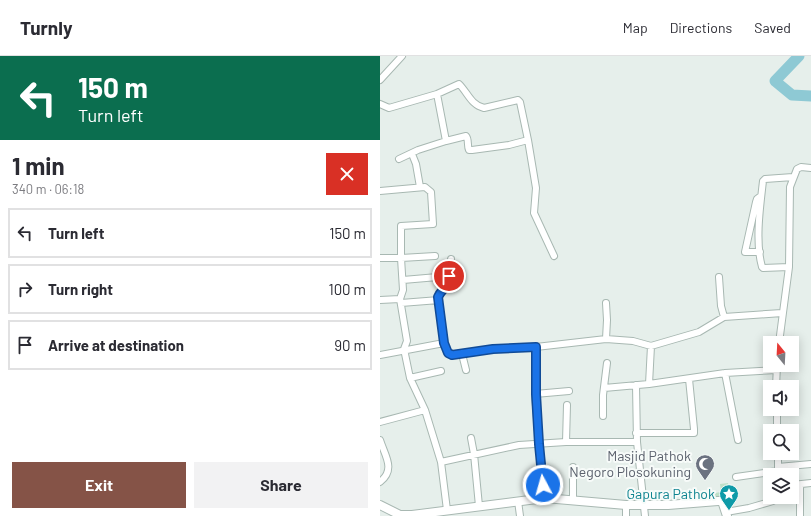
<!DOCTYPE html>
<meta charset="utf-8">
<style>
body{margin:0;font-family:Barlow,sans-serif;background:#f2f2f3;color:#2b2b33;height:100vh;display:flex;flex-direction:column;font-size:15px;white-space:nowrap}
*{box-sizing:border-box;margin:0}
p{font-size:13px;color:#7c7c81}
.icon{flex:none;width:22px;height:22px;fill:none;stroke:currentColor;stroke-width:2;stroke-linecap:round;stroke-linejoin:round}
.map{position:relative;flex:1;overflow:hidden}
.sheet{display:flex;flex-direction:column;background:#fff;width:380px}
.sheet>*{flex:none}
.top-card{background:#0b6e4f;color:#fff;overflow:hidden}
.needle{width:26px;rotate:342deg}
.tools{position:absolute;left:383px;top:280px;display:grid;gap:8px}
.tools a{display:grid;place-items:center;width:36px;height:36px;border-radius:0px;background:#fff;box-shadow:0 2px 10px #0003;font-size:20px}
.pin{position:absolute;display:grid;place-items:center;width:34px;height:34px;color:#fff;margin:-17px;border:2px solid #fff;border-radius:50%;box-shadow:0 1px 4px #0007}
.me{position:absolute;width:44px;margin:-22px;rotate:354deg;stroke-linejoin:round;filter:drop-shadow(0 0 3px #0008)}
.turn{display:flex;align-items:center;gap:14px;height:84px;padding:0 12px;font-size:18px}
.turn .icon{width:52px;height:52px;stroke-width:2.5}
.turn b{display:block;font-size:28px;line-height:34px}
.round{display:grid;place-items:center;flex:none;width:42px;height:42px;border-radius:0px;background:#f2f2f3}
.overview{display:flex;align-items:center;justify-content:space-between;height:68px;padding:0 12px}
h1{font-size:24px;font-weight:700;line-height:30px}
.action{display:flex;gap:8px;margin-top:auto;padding:8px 12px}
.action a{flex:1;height:46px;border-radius:0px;background:#855347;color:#fff;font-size:16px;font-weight:700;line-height:46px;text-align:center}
.action a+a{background:#f2f2f3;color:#2b2b33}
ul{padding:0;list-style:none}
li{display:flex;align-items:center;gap:12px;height:50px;margin:0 8px 6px;padding:0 4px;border:2px solid #e1e1e2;border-radius:0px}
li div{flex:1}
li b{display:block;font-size:15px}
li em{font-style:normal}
header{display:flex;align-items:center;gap:24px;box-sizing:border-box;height:56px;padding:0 20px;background:#fff;border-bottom:1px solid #e1e1e2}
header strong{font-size:19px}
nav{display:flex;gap:22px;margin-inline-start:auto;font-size:14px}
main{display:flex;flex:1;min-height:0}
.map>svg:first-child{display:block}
.park{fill:url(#park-crowns)}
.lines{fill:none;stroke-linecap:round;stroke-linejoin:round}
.river{stroke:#8ec9d4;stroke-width:11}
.minor-casing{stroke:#a8b8b2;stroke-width:8}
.tertiary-casing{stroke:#a8b8b2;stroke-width:10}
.minor{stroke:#fff;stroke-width:6}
.tertiary{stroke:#fff;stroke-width:8}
.route-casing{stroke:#114b97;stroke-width:10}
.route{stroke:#1a73e8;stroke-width:7}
.labels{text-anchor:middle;stroke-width:4;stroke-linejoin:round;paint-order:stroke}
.worship-label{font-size:14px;fill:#5b616d;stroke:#f7fbf9;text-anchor:end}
.culture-label{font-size:14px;fill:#0d838f;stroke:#f7fbf9;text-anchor:end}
</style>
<header>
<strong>Turnly</strong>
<nav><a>Map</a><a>Directions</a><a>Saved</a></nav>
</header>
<main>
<section class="sheet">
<div class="top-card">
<div class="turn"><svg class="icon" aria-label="left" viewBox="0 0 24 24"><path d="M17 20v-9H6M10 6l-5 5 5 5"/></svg><div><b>150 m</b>Turn left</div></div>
</div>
<div class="overview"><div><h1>1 min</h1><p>340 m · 06:18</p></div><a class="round" style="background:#d93025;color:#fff"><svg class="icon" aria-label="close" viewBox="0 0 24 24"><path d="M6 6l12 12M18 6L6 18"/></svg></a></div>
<ul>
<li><svg class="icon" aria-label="left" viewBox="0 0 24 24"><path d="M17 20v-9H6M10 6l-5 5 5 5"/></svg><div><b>Turn left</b></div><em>150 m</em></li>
<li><svg class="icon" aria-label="right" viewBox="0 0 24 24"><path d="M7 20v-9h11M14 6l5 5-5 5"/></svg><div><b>Turn right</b></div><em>100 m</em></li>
<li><svg class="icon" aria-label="arrive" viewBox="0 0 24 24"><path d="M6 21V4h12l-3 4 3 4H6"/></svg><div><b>Arrive at destination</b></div><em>90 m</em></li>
</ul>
<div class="action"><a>Exit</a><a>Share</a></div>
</section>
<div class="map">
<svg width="431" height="460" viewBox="0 0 431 460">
<defs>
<pattern id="park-crowns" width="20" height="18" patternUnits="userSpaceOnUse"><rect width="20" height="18" fill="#bfe0c8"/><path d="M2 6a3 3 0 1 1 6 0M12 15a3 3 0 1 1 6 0" fill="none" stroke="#a4c1ad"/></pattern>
</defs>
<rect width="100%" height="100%" fill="#e6efeb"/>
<path class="park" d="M 348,427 L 350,440 L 331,444 L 329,438 L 341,436 L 340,428 Z"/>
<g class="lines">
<path class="river" d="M 419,0 L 395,25 L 412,39 L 431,40"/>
<g class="minor-casing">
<path id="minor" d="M 0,24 L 22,0
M 0,48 L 9,52 L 57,38 L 79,28 C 88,37 91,49 104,52 L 138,44 L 140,46 L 148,84 L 129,89 L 92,94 L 89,94 C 87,90 89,83 86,80 L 66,85 L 57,38
M 148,84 L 156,132 L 154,157 L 174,200
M 32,98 L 36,108 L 40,131
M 19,103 L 38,94 L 66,85
M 0,135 L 45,131 L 51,136 L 53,168 L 21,170 L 21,202 L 55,200
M 380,196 L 365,196 L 376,146 L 377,143 L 381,140
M 0,202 L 21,202 L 23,234 L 20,243
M 409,211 L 383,212 L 382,211 C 375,186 380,151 383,125 L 385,123 L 413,121
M 339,221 L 341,250 L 344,261
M 23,224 L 69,220
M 0,244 L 20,243 L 27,285 L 24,293 L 30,322 L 45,354 L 61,406 L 67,454
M 21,247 L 59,244
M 226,247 L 227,264 L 226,283
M 64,287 L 58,241 L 61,236 L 68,229 L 71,203
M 399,287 L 409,211 L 410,131 L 417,113 L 421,111 L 431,112
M 156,291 L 155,338 L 159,388 L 165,442
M 82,298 L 86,314
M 0,299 L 64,287 L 68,297 L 72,299 L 113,293 L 156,291 L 226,283 L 253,285 L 271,290 L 319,276 L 344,261 L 402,257
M 345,317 L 358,384
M 30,322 L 61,315
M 269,328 L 271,290
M 256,329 L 257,386 L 265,460
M 396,331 L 397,309
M 224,332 L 269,328 L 345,317 L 396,314
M 155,338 L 189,335
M 397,353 L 397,375
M 223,360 L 223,339 L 227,307
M 0,366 L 45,354
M 256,377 L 314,377 L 314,373 L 309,323
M 91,382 L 94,398 L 99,450
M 0,384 C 5,400 16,413 0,426
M 186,386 L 187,349
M 398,397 L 398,413
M 61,406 L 139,389 L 186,386 L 257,386
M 193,411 L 193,445
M 398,411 L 431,408
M 356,421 L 398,415
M 412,429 L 431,427
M 138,445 L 140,460
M 246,449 L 246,460
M 346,456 L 369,452 L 393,445 L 394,441
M 420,460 L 420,429"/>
</g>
<g class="tertiary-casing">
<path id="tertiary" d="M 0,449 L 20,459 L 32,459 L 165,442 L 246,449 L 288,449 L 338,445 L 342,445 L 347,460"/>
</g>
<use href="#minor" class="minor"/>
<use href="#tertiary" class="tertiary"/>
</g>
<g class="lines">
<g class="route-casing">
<path id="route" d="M 69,220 C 68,232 62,232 58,241 L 64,287 L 68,297 L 72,299 L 113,293 L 156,291 L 156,338 L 159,388 L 163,429"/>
</g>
<use href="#route" class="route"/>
</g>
<defs>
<g id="mosque-pin" transform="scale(1)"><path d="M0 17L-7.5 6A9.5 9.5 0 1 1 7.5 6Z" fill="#6b7280" stroke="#f7fbf9"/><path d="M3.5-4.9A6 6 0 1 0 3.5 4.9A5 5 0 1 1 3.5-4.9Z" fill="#fff"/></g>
<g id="sight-pin" transform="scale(1)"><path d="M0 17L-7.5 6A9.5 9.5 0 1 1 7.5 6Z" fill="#0f9aa8" stroke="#f7fbf9"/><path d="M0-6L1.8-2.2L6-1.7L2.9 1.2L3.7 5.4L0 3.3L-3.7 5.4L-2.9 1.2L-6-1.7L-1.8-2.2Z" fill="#fff"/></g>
</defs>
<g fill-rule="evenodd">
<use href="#mosque-pin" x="325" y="408"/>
<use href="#sight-pin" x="349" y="438"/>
</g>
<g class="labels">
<g class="worship-label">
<text x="311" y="405">Masjid Pathok<tspan x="311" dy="16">Negoro Plosokuning</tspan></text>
</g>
<g class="culture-label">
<text x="335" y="443">Gapura Pathok</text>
</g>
</g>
</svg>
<div class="tools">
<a><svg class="needle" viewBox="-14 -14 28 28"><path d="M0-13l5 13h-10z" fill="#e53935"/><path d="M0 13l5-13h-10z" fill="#7c7c81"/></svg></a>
<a><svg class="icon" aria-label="sound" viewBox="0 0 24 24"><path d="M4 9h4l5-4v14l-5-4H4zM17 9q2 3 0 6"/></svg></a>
<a><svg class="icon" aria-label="search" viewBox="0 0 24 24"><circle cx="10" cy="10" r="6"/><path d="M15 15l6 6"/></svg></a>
<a><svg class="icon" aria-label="layers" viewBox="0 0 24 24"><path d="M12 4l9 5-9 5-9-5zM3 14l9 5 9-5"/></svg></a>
</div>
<div class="pin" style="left:69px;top:220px;background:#d93025"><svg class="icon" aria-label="arrive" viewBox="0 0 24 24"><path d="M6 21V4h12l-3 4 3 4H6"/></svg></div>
<svg class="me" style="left:163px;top:429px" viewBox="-20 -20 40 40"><circle r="17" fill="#1a73e8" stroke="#fff" stroke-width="3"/><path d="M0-11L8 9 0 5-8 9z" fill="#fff"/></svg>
</div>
</main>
